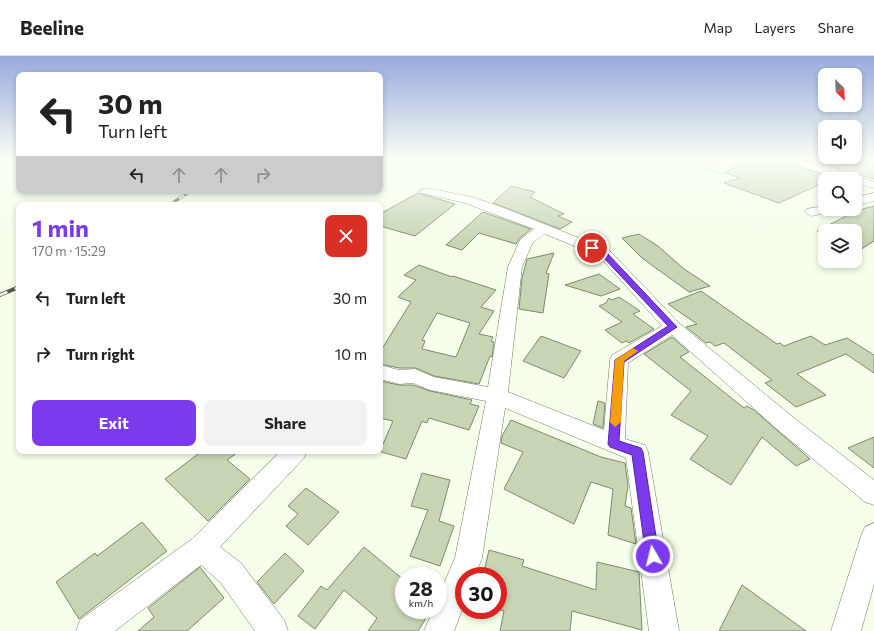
<!DOCTYPE html>
<meta charset="utf-8">
<style>
body{margin:0;font-family:Commissioner,sans-serif;background:#f2f2f2;color:#222;height:100vh;display:flex;flex-direction:column;font-size:15px;white-space:nowrap}
*{box-sizing:border-box;margin:0}
p{font-size:13px;color:#767676}
.icon{flex:none;width:22px;height:22px;fill:none;stroke:currentColor;stroke-width:2;stroke-linecap:round;stroke-linejoin:round}
.map{position:relative;flex:1;overflow:hidden}
.details{position:absolute;left:16px;top:146px;width:367px;height:252px;display:flex;flex-direction:column;background:#fff;border-radius:8px;box-shadow:0 2px 6px #0003}
.details>*{flex:none}
.guide{position:absolute;left:16px;top:16px;width:367px;height:122px;border-radius:8px;box-shadow:0 2px 6px #0003;background:#fff;color:#222;overflow:hidden}
.needle{width:26px;rotate:156deg}
.controls{position:absolute;left:818px;top:12px;display:grid;gap:8px}
.controls a{display:grid;place-items:center;width:44px;height:44px;border-radius:8px;background:#fff;box-shadow:0 2px 6px #0003;font-size:20px}
.speed{position:absolute;left:395px;top:511px;display:flex;gap:8px;font-size:20px;font-weight:700;text-align:center}
.speed>*{display:grid;place-content:center;width:52px;height:52px;border-radius:50%;background:#fff;box-shadow:0 2px 6px #0003;line-height:1}
.speed small{font-size:10px;font-weight:400}
.speed .limit{border:6px solid #d22;background:#fff;color:#111}
.pin{position:absolute;display:grid;place-items:center;width:34px;height:34px;color:#fff;margin:-17px;border:2px solid #fff;border-radius:50%;box-shadow:0 1px 4px #0007}
.me{position:absolute;width:44px;margin:-22px;rotate:352deg;stroke-linejoin:round;filter:drop-shadow(0 0 3px #0008)}
.turn{display:flex;align-items:center;gap:14px;height:84px;padding:0 16px;font-size:18px}
.turn .icon{width:52px;height:52px;stroke-width:2.5}
.turn b{display:block;font-size:28px;line-height:34px}
.lanes{display:flex;align-items:center;height:38px;padding:0 16px;background:#0003;justify-content:center;gap:20px;direction:ltr}
.lanes .off{opacity:.35}
.round{display:grid;place-items:center;flex:none;width:42px;height:42px;border-radius:8px;background:#f2f2f2}
.headline{display:flex;align-items:center;justify-content:space-between;height:68px;padding:0 16px}
h1{font-size:24px;font-weight:700;line-height:30px;color:#7c3aed}
.primary-button{display:flex;gap:8px;margin-top:auto;padding:8px 16px}
.primary-button a{flex:1;height:46px;border-radius:8px;background:#7c3aed;color:#fff;font-size:16px;font-weight:700;line-height:46px;text-align:center}
.primary-button a+a{background:#f2f2f2;color:#222}
ul{padding:0;list-style:none}
li{display:flex;align-items:center;gap:12px;height:56px;padding:0 16px}
li div{flex:1}
li b{display:block;font-size:15px}
li em{font-style:normal}
header{display:flex;align-items:center;gap:24px;box-sizing:border-box;height:56px;padding:0 20px;background:#fff;border-bottom:1px solid #e0e0e0}
header strong{font-size:19px}
nav{display:flex;gap:22px;margin-inline-start:auto;font-size:14px}
.map>svg:first-child{display:block}
.building{fill:#c7d5b5;stroke:#7d8a6c;fill-rule:evenodd}
.lines{fill:none;stroke-linecap:round;stroke-linejoin:round}
.minor-casing{stroke:#6f7c5e;stroke-width:1}
.minor{fill:#fff;fill-rule:evenodd}
.rail-far1-casing{stroke:#535a4c;stroke-width:3}
.rail-casing{stroke:#535a4c;stroke-width:4}
.rail-far1{stroke:#f5ffea;stroke-width:2;stroke-dasharray:6;stroke-linecap:butt}
.rail{stroke:#f5ffea;stroke-width:2.5;stroke-dasharray:8;stroke-linecap:butt}
.route{fill:#7c3aed;stroke:#51269a}
.slow{fill:#f59e0b}
</style>
<header>
<strong>Beeline</strong>
<nav><a>Map</a><a>Layers</a><a>Share</a></nav>
</header>
<div class="map">
<svg width="874" height="575" viewBox="0 0 874 575">
<rect width="100%" height="100%" fill="#f5ffea"/>
<path class="building" d="M 739,105 L 788,105 L 790,108 L 836,123 L 825,123 L 825,126 L 779,147 L 724,127 L 740,122 L 726,117 Z
M 830,105 L 874,105 L 874,123 L 828,110 Z
M 511,130 L 535,136 L 530,141 L 564,158 L 558,160 L 572,166 L 560,173 L 493,147 Z
M 418,137 L 455,148 L 415,180 L 380,170 L 380,158 Z
M 874,150 L 874,185 L 855,197 L 855,175 L 817,175 L 856,155 Z
M 483,156 L 531,173 L 519,183 L 516,188 L 479,177 L 462,194 L 446,189 Z
M 639,178 L 658,190 L 684,213 L 710,230 L 689,236 L 642,202 L 622,182 Z
M 554,197 L 546,217 L 549,218 L 543,257 L 519,253 L 522,222 L 527,203 Z
M 419,209 L 452,221 L 453,220 L 496,234 L 481,251 L 494,255 L 479,278 L 493,281 L 491,285 L 494,286 L 492,301 L 490,300 L 479,328 L 434,320 L 416,312 L 399,312 L 380,308 L 380,296 L 411,246 L 398,241 L 416,224 L 404,219 ZM 437,257 L 470,267 L 456,301 L 422,293 L 425,285 L 422,284 Z
M 599,218 L 620,233 L 601,240 L 565,229 Z
M 701,235 L 777,288 L 780,287 L 784,290 L 811,280 L 825,289 L 847,282 L 874,299 L 874,317 L 846,298 L 797,318 L 826,339 L 796,351 L 765,327 L 772,324 L 724,287 L 715,290 L 710,286 L 706,287 L 686,271 L 697,268 L 668,248 Z
M 619,241 L 640,255 L 633,258 L 654,273 L 629,287 L 626,285 L 622,287 L 605,274 L 622,266 L 599,250 L 606,247 L 609,242 L 612,244 Z
M 541,280 L 581,295 L 564,322 L 523,305 Z
M 672,281 L 689,296 L 680,301 L 744,352 L 747,350 L 754,354 L 810,403 L 796,410 L 762,381 L 731,429 L 690,403 L 708,380 L 671,359 L 691,335 L 644,298 Z
M 380,325 L 399,329 L 413,329 L 430,335 L 472,344 L 470,348 L 479,350 L 469,374 L 429,362 L 427,367 L 422,365 L 406,403 L 378,395 L 380,395 L 393,365 L 380,362 Z
M 598,345 L 605,347 L 603,372 L 593,368 Z
M 511,364 L 601,401 L 625,407 L 628,430 L 625,450 L 631,452 L 636,488 L 608,479 L 613,433 L 591,426 L 574,468 L 504,433 L 523,396 L 501,387 L 502,380 Z
M 874,381 L 874,412 L 848,392 Z
M 202,395 L 240,395 L 227,404 L 250,423 L 208,465 L 165,423 Z
M 422,417 L 450,424 L 439,465 L 454,470 L 440,510 L 410,500 L 428,454 L 411,450 Z
M 306,432 L 339,456 L 308,489 L 286,470 L 298,458 L 288,450 Z
M 142,466 L 167,495 L 79,563 L 56,526 L 95,497 L 97,500 Z
M 364,491 L 404,524 L 404,554 L 431,554 L 418,575 L 368,575 L 377,562 L 344,534 L 315,573 L 298,560 L 321,530 L 327,534 Z
M 489,494 L 524,504 L 522,510 L 596,534 L 597,506 L 639,516 L 642,574 L 572,555 L 570,575 L 500,575 L 504,555 L 498,553 L 498,520 L 483,520 Z
M 285,497 L 304,515 L 274,548 L 257,526 Z
M 200,511 L 224,542 L 187,575 L 138,575 L 154,561 L 148,552 Z
M 742,529 L 806,575 L 719,575 Z"/>
<g class="lines">
<g class="minor-casing">
<path id="minor" d="M 689,105 L 705,105 L 720,110 L 726,105 L 738,105 L 725,116 L 721,117 Z
M 789,105 L 806,105 L 874,126 L 874,132 L 855,127 L 855,123 L 841,123 L 790,107 Z
M 426,132 L 472,141 L 504,152 L 609,194 L 679,267 L 794,362 L 874,424 L 874,449 L 865,446 L 778,374 L 672,279 L 628,307 L 625,383 L 645,389 L 648,396 L 679,575 L 649,575 L 626,402 L 505,352 L 482,502 L 475,520 L 464,520 L 464,549 L 454,575 L 424,575 L 433,554 L 438,554 L 438,541 L 455,502 L 486,345 L 430,334 L 413,327 L 399,328 L 380,323 L 380,309 L 399,314 L 415,313 L 434,321 L 488,331 L 508,211 L 520,184 L 534,173 L 465,147 L 422,137 L 420,135 ZM 545,178 L 599,200 L 662,270 L 612,299 L 610,304 L 604,374 L 508,336 L 522,211 L 533,186 Z
M 874,137 L 874,145 L 855,150 L 855,142 Z
M 825,150 L 825,153 L 833,153 L 831,156 L 811,160 L 805,156 L 807,153 Z
M 281,395 L 307,395 L 304,402 L 220,491 L 241,507 L 284,564 L 288,575 L 255,575 L 221,527 L 201,509 L 115,575 L 76,575 L 80,564 L 192,483 Z
M 874,467 L 874,528 L 861,575 L 831,575 L 861,480 L 865,471 Z"/>
</g>
<use href="#minor" class="minor"/>
<g class="rail-far1-casing">
<path id="rail-far1" d="M 169,149 L 191,135"/>
</g>
<g class="rail-casing">
<path id="rail" d="M 0,239 L 19,231"/>
</g>
<use href="#rail-far1" class="rail-far1"/>
<use href="#rail" class="rail"/>
</g>
<linearGradient id="sky" x2="0" y2="1"><stop stop-color="#97aadc"/><stop offset="0.56" stop-color="#fafff6"/><stop offset="1" stop-color="#fafff6" stop-opacity="0"/></linearGradient>
<rect width="874" height="186" fill="url(#sky)"/>
<path class="route" d="M 592,190 L 606,196 L 677,271 L 624,306 L 619,385 L 641,392 L 643,396 L 659,500 L 657,505 L 653,507 L 648,505 L 646,500 L 632,399 L 610,391 L 608,388 L 615,304 L 668,270 L 601,199 L 589,194 L 588,192 Z"/>
<path class="slow" d="M 633,292 L 638,295 L 624,305 L 621,366 L 615,371 L 610,366 L 615,304 Z"/>
</svg>
<div class="controls">
<a><svg class="needle" viewBox="-14 -14 28 28"><path d="M0-13l5 13h-10z" fill="#e53935"/><path d="M0 13l5-13h-10z" fill="#767676"/></svg></a>
<a><svg class="icon" aria-label="sound" viewBox="0 0 24 24"><path d="M4 9h4l5-4v14l-5-4H4zM17 9q2 3 0 6"/></svg></a>
<a><svg class="icon" aria-label="search" viewBox="0 0 24 24"><circle cx="10" cy="10" r="6"/><path d="M15 15l6 6"/></svg></a>
<a><svg class="icon" aria-label="layers" viewBox="0 0 24 24"><path d="M12 4l9 5-9 5-9-5zM3 14l9 5 9-5"/></svg></a>
</div>
<div class="speed"><div>28<small>km/h</small></div><div class="limit">30</div></div>
<div class="pin" style="left:592px;top:192px;background:#d93025"><svg class="icon" aria-label="arrive" viewBox="0 0 24 24"><path d="M6 21V4h12l-3 4 3 4H6"/></svg></div>
<svg class="me" style="left:653px;top:500px" viewBox="-20 -20 40 40"><circle r="17" fill="#7c3aed" stroke="#fff" stroke-width="3"/><path d="M0-11L8 9 0 5-8 9z" fill="#fff"/></svg>
<div class="guide">
<div class="turn"><svg class="icon" aria-label="left" viewBox="0 0 24 24"><path d="M17 20v-9H6M10 6l-5 5 5 5"/></svg><div><b>30 m</b>Turn left</div></div>
<div class="lanes"><svg class="icon" aria-label="left" viewBox="0 0 24 24"><path d="M17 20v-9H6M10 6l-5 5 5 5"/></svg><svg class="icon off" aria-label="ahead" viewBox="0 0 24 24"><path d="M12 20V5M6 11l6-6 6 6"/></svg><svg class="icon off" aria-label="ahead" viewBox="0 0 24 24"><path d="M12 20V5M6 11l6-6 6 6"/></svg><svg class="icon off" aria-label="right" viewBox="0 0 24 24"><path d="M7 20v-9h11M14 6l5 5-5 5"/></svg></div>
</div>
<section class="details">
<div class="headline"><div><h1>1 min</h1><p>170 m · 15:29</p></div><a class="round" style="background:#d93025;color:#fff"><svg class="icon" aria-label="close" viewBox="0 0 24 24"><path d="M6 6l12 12M18 6L6 18"/></svg></a></div>
<ul>
<li><svg class="icon" aria-label="left" viewBox="0 0 24 24"><path d="M17 20v-9H6M10 6l-5 5 5 5"/></svg><div><b>Turn left</b></div><em>30 m</em></li>
<li><svg class="icon" aria-label="right" viewBox="0 0 24 24"><path d="M7 20v-9h11M14 6l5 5-5 5"/></svg><div><b>Turn right</b></div><em>10 m</em></li>
</ul>
<div class="primary-button"><a>Exit</a><a>Share</a></div>
</section>
</div>
